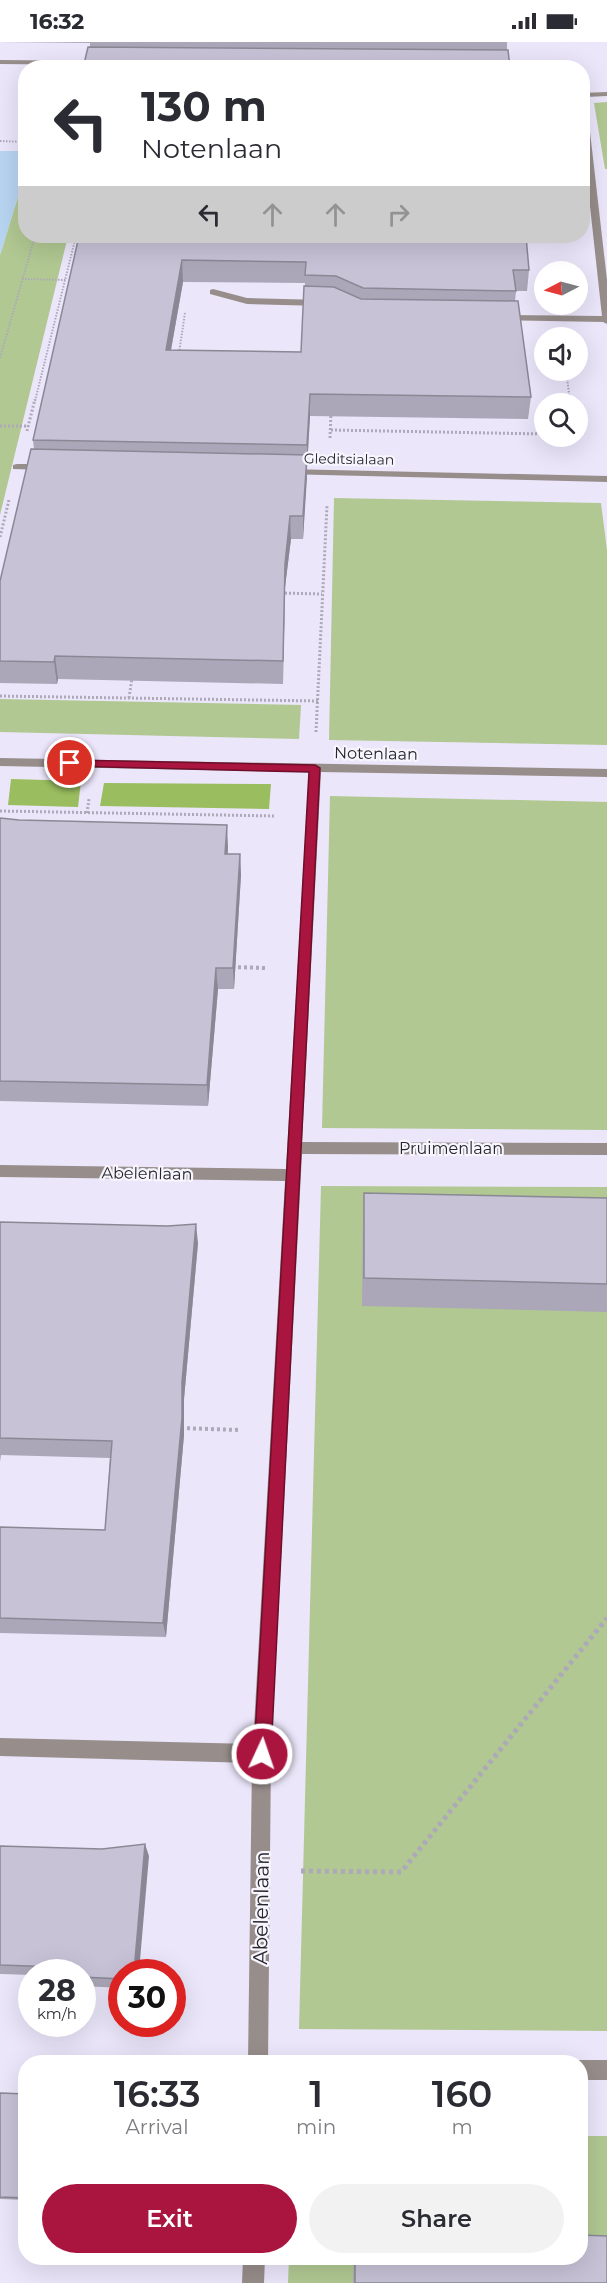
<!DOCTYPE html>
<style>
body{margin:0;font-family:Montserrat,sans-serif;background:#f2f2f3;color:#2b2b33;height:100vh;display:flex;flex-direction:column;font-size:22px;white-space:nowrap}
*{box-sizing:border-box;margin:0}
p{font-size:20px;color:#7c7c81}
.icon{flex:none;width:33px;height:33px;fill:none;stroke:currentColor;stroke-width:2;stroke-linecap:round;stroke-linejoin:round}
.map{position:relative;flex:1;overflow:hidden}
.sheet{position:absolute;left:18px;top:2013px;width:570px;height:210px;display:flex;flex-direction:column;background:#fff;border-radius:24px;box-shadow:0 6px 24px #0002}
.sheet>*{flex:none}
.guide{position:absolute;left:18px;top:18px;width:572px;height:183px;border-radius:24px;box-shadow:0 6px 24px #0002;background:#fff;color:#2b2b33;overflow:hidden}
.needle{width:39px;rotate:264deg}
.controls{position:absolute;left:534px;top:219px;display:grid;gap:12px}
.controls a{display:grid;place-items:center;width:54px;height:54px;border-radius:50%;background:#fff;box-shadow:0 6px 24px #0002;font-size:30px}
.speed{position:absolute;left:18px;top:1917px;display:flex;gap:12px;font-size:30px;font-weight:700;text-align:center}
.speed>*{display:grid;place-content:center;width:78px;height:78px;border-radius:50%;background:#fff;box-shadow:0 6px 24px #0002;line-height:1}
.speed small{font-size:15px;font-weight:400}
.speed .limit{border:9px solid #d22;background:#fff;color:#111}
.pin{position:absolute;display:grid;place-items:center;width:51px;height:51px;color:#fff;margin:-26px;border:3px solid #fff;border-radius:50%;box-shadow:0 2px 6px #0007}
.me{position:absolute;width:66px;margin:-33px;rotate:3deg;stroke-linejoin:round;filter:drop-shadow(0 0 4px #0008)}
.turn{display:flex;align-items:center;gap:21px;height:126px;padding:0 24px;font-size:27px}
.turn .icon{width:78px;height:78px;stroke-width:2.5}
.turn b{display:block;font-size:42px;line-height:51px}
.lanes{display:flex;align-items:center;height:57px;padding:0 24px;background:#0003;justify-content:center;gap:30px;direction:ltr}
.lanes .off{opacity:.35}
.eta{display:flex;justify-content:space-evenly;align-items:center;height:102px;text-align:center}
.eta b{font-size:36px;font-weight:600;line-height:42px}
.cta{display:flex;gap:12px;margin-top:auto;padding:12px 24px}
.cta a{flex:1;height:69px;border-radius:36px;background:#aa1540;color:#fff;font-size:24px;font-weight:600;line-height:69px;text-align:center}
.cta a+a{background:#f2f2f3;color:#2b2b33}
.status{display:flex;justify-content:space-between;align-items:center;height:42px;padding:0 30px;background:#fff;direction:ltr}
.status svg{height:16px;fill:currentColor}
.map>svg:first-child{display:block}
.green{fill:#b1c892}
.forest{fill:#9abd5f}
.water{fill:#b7d4f1}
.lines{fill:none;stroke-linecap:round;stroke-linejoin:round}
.path-far3{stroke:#ada9b9;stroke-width:2;stroke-dasharray:1.5 1.5;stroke-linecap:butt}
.path-far2{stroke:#ada9b9;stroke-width:3;stroke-dasharray:2 2;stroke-linecap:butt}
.path-far1{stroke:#ada9b9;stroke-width:4;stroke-dasharray:3 3;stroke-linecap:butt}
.path{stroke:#ada9b9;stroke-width:5;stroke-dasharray:4 4;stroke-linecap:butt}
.minor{fill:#978d8a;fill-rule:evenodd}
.wall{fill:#aba7b8;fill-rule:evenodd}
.shaded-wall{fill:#8b8896}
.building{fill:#c7c2d6;stroke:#8b8896;stroke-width:1.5}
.route{fill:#aa1540;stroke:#6e0e2a;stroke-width:1.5}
.labels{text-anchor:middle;stroke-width:4.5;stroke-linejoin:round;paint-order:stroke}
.far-street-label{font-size:14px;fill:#27252c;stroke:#f7f5fd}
.street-label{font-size:16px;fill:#27252c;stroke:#f7f5fd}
.near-street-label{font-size:20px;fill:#27252c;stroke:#f7f5fd}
</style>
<div class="status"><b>16:32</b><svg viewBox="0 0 49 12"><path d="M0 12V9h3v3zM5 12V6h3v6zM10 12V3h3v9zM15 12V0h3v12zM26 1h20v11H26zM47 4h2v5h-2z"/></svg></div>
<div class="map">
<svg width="607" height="2241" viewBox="0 0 607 2241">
<rect width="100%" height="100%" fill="#ebe6fa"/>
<path class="green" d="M 607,60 L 607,127 L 605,127 L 594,61 Z
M 25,132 L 26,194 L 68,194 L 0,473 L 0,213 Z
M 334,456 L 601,461 L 607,508 L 607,703 L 329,698 Z
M 0,657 L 301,663 L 299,697 L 0,690 Z
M 330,754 L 607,760 L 607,1088 L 322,1086 Z
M 321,1144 L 607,1145 L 607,1989 L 299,1987 Z
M 581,2094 L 607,2094 L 607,2241 L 288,2241 L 289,2216 L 580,2216 Z"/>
<path class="forest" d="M 11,737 L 81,739 L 78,765 L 8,763 Z
M 104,741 L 271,742 L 269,767 L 100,764 Z"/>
<path class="water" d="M 0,109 L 25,109 L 25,132 L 0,213 Z"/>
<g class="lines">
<path class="path-far3" d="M 0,99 L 26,100
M 22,237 L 66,238
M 179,311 L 185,271
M 0,316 L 35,194
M 566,328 L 570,359
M 35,359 L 76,194"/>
<path class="path-far2" d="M 569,357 L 570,362
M 0,384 L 28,384
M 331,388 L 544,392
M 27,389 L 35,357
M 330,396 L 331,371
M 0,495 L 9,458
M 281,551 L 322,552
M 0,654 L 318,659
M 129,656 L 132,636
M 316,690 L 327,463
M 0,769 L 275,774
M 87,771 L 89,757"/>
<path class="path-far1" d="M 232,925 L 266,926
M 181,1386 L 239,1388"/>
<path class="path" d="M 301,1829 L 401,1830 L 607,1576"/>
<path class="minor" d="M 0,18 L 102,19 L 106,21 L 102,23 L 0,22 Z
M 489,23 L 516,24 L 520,26 L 485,26 Z
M 607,50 L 607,54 L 586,55 L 607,238 L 607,282 L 603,280 L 499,278 L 497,276 L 502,273 L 602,274 L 582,91 L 582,51 Z
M 213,247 L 247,256 L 322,258 L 327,261 L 322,264 L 247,262 L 210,252 L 210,248 Z
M 17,422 L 46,422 L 51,425 L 46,428 L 13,427 L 13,423 Z
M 286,427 L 607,434 L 607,440 L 282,432 L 282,428 Z
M 0,716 L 607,727 L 607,735 L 321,730 L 302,1100 L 607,1101 L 607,1113 L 302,1112 L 271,1712 L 268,2020 L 248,2020 L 252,1721 L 0,1714 L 0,1696 L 253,1702 L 285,1139 L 0,1135 L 0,1123 L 286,1127 L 309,730 L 0,724 Z
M 580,2018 L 607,2018 L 607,2038 L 580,2038 L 580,2020 L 573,2020 Z
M 243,2216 L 265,2216 L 264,2241 L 242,2241 Z"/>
</g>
<path class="wall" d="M 0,0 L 507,0 L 507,8 L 90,5 L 90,1 Z
M 79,194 L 529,228 L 527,249 L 516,249 L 515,259 L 531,355 L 528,377 L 310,374 L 303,497 L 291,497 L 285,545 L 283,642 L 58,637 L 57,642 L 0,641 L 0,539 L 34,407 L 33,398 ZM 183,240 L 305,241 L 301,310 L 171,308 Z
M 0,776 L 228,805 L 228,812 L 240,812 L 241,833 L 234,947 L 218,947 L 208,1064 L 0,1059 Z
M 364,1151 L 607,1156 L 607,1270 L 362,1264 L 363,1179 Z
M 0,1180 L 198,1201 L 184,1357 L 184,1393 L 166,1595 L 0,1591 L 0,1485 L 105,1488 L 110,1416 L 1,1413 L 0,1420 Z
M 0,1804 L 149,1814 L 122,1930 L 122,1946 L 82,1944 L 82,1930 L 32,1930 L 32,1933 L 0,1932 Z
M 0,2051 L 26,2052 L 26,2158 L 0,2157 Z
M 354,2216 L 580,2216 L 607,2241 L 353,2241 Z"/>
<path class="shaded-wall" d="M 182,218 L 183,240 L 167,330 L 166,308 Z
M 310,352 L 310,374 L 307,426 L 307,403 Z
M 307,413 L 307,436 L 303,497 L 303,474 Z
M 290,474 L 291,497 L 285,545 L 283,642 L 285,522 Z
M 55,614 L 58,637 L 57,642 L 54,620 Z
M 227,783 L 228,805 L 226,833 L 225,812 Z
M 240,812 L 241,833 L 234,947 L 233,926 Z
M 216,926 L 218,947 L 208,1064 L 207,1043 Z
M 196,1182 L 198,1201 L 184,1357 L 184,1393 L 166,1595 L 163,1581 L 182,1340 Z
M 145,1802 L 149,1814 L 139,1930 L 134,1930 Z"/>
<path class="building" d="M 88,5 L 508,8 L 510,26 L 83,26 Z
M 79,194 L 526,194 L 529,228 L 513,228 L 516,249 L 363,246 L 336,234 L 305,233 L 306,220 L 182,218 L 166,308 L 301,310 L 304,244 L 334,245 L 361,257 L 518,259 L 531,355 L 310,352 L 307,403 L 33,398 Z
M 31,407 L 307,413 L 303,474 L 290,474 L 285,522 L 283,619 L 55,614 L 54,620 L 0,619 L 0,539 Z
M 0,776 L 19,778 L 227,783 L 225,812 L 240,812 L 233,926 L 216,926 L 207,1043 L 0,1039 Z
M 364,1151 L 607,1156 L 607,1242 L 364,1236 Z
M 0,1180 L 168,1184 L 196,1182 L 182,1340 L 182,1376 L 163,1581 L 0,1576 L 0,1485 L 105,1488 L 112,1399 L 0,1396 Z
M 145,1802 L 134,1930 L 122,1930 L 122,1937 L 82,1935 L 82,1930 L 58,1930 L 58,1925 L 0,1923 L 0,1804 L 102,1807 Z
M 0,2051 L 26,2052 L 26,2156 L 0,2155 Z
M 580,2193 L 607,2194 L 607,2241 L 355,2241 L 355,2216 L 580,2216 Z"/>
<path class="route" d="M 70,718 L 315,723 L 320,726 L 271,1712 L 268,1718 L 262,1721 L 256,1718 L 254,1712 L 309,730 L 66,724 L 66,719 Z"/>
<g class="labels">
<g class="far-street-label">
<text transform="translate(349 417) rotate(1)" y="5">Gleditsialaan</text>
</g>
<g class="street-label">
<text transform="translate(376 711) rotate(1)" y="6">Notenlaan</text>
<text x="451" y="1112">Pruimenlaan</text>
<text transform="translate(147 1131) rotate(1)" y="6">Abelenlaan</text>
</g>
<g class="near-street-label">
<text transform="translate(261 1866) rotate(-89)" y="7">Abelenlaan</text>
</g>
</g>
</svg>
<div class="controls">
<a><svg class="needle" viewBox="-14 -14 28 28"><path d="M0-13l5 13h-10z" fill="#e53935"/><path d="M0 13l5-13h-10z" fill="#7c7c81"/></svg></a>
<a><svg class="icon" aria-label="sound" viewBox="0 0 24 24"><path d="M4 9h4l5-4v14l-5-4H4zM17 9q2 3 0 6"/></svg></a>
<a><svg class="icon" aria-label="search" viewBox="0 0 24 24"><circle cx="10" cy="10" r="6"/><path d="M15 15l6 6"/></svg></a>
</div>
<div class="speed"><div>28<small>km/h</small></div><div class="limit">30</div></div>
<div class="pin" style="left:70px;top:721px;background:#d93025"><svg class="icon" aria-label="arrive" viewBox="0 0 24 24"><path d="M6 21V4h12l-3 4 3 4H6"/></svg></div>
<svg class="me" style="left:262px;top:1712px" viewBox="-20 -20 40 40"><circle r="17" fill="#aa1540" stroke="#fff" stroke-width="3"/><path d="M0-11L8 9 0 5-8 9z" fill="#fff"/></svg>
<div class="guide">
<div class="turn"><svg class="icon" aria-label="left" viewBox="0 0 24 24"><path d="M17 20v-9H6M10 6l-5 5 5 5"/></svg><div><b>130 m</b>Notenlaan</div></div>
<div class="lanes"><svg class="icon" aria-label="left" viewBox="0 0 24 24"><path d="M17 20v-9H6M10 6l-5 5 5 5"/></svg><svg class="icon off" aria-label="ahead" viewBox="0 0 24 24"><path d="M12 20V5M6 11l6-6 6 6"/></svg><svg class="icon off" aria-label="ahead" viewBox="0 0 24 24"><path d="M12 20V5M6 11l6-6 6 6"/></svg><svg class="icon off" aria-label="right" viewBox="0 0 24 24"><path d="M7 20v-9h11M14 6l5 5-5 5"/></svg></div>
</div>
<section class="sheet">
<div class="eta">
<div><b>16:33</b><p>Arrival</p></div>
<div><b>1</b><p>min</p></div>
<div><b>160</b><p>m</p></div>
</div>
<div class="cta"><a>Exit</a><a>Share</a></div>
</section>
</div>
